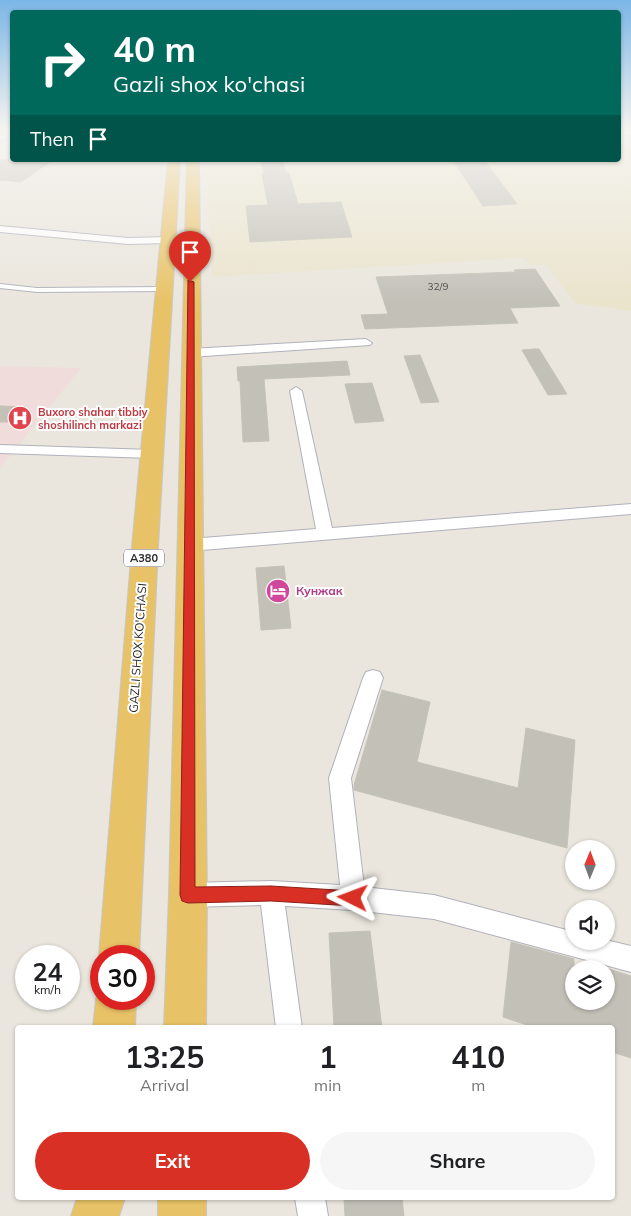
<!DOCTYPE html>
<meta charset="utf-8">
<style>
body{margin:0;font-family:Mulish,sans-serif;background:#f6f6f6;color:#202124;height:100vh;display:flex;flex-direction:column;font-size:19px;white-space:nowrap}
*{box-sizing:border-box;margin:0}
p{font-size:16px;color:#757577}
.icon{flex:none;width:28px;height:28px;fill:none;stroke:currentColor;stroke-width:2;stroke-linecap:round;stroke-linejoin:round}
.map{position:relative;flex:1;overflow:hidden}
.sheet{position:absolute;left:15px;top:1025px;width:600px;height:175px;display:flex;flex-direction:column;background:#fff;border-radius:5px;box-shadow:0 1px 4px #0004}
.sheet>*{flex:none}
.hud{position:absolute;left:10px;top:10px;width:611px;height:152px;border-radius:5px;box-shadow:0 1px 4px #0004;background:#00695c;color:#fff;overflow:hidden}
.needle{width:32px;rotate:1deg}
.fabs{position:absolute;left:565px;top:840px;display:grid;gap:10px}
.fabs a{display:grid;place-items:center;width:50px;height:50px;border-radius:50%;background:#fff;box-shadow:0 1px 4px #0004;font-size:25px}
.speed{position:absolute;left:15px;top:945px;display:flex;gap:10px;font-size:25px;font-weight:700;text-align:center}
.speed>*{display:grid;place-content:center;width:65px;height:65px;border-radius:50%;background:#fff;box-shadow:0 1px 4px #0004;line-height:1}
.speed small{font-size:12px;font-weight:400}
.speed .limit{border:8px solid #d22;background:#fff;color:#111}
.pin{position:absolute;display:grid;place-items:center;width:42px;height:42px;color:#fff;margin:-51px -21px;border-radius:50% 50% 50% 0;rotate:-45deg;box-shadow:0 0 5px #0007}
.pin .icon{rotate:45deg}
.me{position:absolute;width:55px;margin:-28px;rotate:273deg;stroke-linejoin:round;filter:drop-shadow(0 0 4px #0008)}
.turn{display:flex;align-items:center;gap:18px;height:105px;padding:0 20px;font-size:22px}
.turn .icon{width:65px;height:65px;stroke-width:2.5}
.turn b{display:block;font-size:35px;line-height:42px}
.then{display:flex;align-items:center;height:48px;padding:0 20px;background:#0003;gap:10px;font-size:19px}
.eta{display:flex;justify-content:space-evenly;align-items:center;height:85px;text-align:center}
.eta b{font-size:30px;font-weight:700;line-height:35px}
.cta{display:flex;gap:10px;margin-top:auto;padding:10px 20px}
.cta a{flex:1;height:58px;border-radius:30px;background:#d93025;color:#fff;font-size:20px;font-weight:700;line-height:58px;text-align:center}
.cta a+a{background:#f6f6f6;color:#202124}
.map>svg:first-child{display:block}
.education{fill:#eae4cd}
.medical{fill:#f0dcdb}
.building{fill:#c3c0b8;stroke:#c5c2b6}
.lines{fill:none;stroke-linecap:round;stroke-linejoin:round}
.service-casing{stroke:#b0b1bc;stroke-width:2}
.minor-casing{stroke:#b0b1bc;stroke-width:2}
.trunk-casing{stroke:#c7c7c7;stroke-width:2}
.service{fill:#fff;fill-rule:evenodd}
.minor{fill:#fff;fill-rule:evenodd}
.trunk{fill:#e8c266;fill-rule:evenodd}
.route{fill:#d93025;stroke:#8d1f18}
.labels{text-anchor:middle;stroke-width:4;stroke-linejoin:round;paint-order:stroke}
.number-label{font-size:10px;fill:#504f4d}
.far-health-label{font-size:11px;font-weight:bold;fill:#be3a42;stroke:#fff;text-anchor:start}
.shield{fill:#fff;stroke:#696969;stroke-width:1}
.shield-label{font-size:11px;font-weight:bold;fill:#292929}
.hotel-label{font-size:12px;font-weight:bold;fill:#b23c85;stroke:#fff;text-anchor:start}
.street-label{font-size:12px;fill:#292929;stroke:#fff}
</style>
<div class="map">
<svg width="631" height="1216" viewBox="0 0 631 1216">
<rect width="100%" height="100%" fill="#eae6dd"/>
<path class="education" d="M 631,145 L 631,311 L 575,303 L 546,265 L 530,265 L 524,258 L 212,277 L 206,160 L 619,160 L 619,146 Z"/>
<path class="medical" d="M 0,366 L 81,368 L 0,468 Z"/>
<path class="building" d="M 0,160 L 53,160 L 21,182 L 0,180 Z
M 282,160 L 286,173 L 289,173 L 298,204 L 341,202 L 352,237 L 250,242 L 246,206 L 268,205 L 262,174 L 264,174 L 261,161 Z
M 453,160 L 484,160 L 517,204 L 483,206 Z
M 535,269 L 560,306 L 510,308 L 518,323 L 365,329 L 361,315 L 388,314 L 376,277 L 516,272 L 514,270 Z
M 534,349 L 539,349 L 567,394 L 548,395 L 522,350 Z
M 420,355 L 439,402 L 421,403 L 404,356 Z
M 347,361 L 350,375 L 264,379 L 269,441 L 243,442 L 240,381 L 238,381 L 237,367 Z
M 372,383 L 384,421 L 355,423 L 345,384 Z
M 0,406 L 26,407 L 18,422 L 0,422 Z
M 284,566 L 291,628 L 261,630 L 256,568 Z
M 382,690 L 430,702 L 417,762 L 518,788 L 526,728 L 575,740 L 567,848 L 354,790 L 354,785 Z
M 370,931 L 382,1028 L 334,1028 L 329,933 Z
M 511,942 L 574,959 L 574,1001 L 606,1001 L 606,968 L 631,976 L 631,1058 L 612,1052 L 612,1028 L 536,1028 L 503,1017 Z
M 344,1198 L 402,1198 L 404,1216 L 345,1216 Z"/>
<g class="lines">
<g class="service-casing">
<path id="service" d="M 0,284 L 37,288 L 164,287 L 167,289 L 164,291 L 37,292 L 0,288 Z"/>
</g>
<g class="minor-casing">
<path id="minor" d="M 7,131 L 12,131 L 12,134 L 0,141 L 0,136 Z
M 619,131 L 631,131 L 631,135 L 619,135 Z
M 0,226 L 128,238 L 168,237 L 173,240 L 168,243 L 128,244 L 0,232 Z
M 366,339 L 372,343 L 370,345 L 190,357 L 184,353 L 190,349 Z
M 296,387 L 302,391 L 332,528 L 631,504 L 631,514 L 190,551 L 184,549 L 182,545 L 184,541 L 190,539 L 316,529 L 290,391 Z
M 0,445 L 152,450 L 157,451 L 159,454 L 157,457 L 152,458 L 0,453 Z
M 373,670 L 380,672 L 383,678 L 351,778 L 364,887 L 434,895 L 574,932 L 574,941 L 606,940 L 631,946 L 631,972 L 434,919 L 353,910 L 285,906 L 302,1028 L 276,1028 L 261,905 L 188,907 L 180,903 L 176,895 L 180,887 L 188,883 L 271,881 L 340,885 L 329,778 L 363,678 L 366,672 Z
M 295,1198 L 325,1198 L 328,1216 L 298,1216 Z"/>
</g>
<g class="trunk-casing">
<path id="trunk" d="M 168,160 L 180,160 L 158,547 L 139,956 L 101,956 L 101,961 L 99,956 L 132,547 Z
M 187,160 L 199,160 L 207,895 L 206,1028 L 164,1028 L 169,895 Z
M 101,985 L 101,999 L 136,999 L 135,1028 L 93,1028 L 96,999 Z
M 77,1198 L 125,1198 L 119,1216 L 71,1216 Z
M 158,1198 L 206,1198 L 206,1216 L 158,1216 Z"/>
</g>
<use href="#service" class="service"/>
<use href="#minor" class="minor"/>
<use href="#trunk" class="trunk"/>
</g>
<linearGradient id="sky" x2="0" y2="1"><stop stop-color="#7bb6e6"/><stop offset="0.43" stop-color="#f6f4f0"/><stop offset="1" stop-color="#f6f4f0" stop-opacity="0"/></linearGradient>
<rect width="631" height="302" fill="url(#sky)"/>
<path class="route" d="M 188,280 L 194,282 L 195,887 L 271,886 L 353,891 L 358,893 L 361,898 L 358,904 L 353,906 L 271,901 L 188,903 L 182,901 L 180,895 Z"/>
<defs>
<g id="hospital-disc" transform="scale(1.25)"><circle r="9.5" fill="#e0444e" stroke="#fff"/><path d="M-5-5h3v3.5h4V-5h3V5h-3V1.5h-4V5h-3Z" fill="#fff"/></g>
<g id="hotel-disc" transform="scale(1.25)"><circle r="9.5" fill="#d1479c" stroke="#fff"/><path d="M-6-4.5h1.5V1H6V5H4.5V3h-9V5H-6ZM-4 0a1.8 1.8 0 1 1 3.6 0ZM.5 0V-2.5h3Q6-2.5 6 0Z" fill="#fff"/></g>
</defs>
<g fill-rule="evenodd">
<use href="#hospital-disc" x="20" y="418"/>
<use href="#hotel-disc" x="278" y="591"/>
</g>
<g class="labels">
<g class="number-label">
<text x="438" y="290">32/9</text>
</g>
<g class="far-health-label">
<text x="38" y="416">Buxoro shahar tibbiy<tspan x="38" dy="13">shoshilinch markazi</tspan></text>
</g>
<rect class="shield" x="124" y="549.5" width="40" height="17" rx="4"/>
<g class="shield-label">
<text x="144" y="562">A380</text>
</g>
<g class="hotel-label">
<text x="296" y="595">Кунжак</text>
</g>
<g class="street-label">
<text transform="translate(138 648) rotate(-86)" y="4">GAZLI SHOX KO'CHASI</text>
</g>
</g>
</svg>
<div class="fabs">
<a><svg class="needle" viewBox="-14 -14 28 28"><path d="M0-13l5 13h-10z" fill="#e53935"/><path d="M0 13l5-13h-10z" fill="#757577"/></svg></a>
<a><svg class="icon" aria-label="sound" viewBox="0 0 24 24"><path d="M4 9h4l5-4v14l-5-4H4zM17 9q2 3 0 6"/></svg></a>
<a><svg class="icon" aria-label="layers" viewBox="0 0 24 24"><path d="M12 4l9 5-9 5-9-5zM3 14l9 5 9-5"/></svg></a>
</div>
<div class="speed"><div>24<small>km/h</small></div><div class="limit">30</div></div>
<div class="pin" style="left:190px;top:282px;background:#d93025"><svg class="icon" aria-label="arrive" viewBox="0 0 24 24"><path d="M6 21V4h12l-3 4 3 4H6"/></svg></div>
<svg class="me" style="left:353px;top:898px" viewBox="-20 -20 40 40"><path d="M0-17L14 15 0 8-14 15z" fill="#d93025" stroke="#fff" stroke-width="4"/></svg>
<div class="hud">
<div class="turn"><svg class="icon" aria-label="right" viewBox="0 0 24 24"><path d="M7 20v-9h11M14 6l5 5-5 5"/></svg><div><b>40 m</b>Gazli shox ko'chasi</div></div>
<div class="then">Then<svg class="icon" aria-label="arrive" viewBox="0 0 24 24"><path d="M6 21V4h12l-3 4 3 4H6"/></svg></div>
</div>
<section class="sheet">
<div class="eta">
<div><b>13:25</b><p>Arrival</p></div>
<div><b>1</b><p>min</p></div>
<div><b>410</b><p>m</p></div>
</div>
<div class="cta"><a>Exit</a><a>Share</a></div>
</section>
</div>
